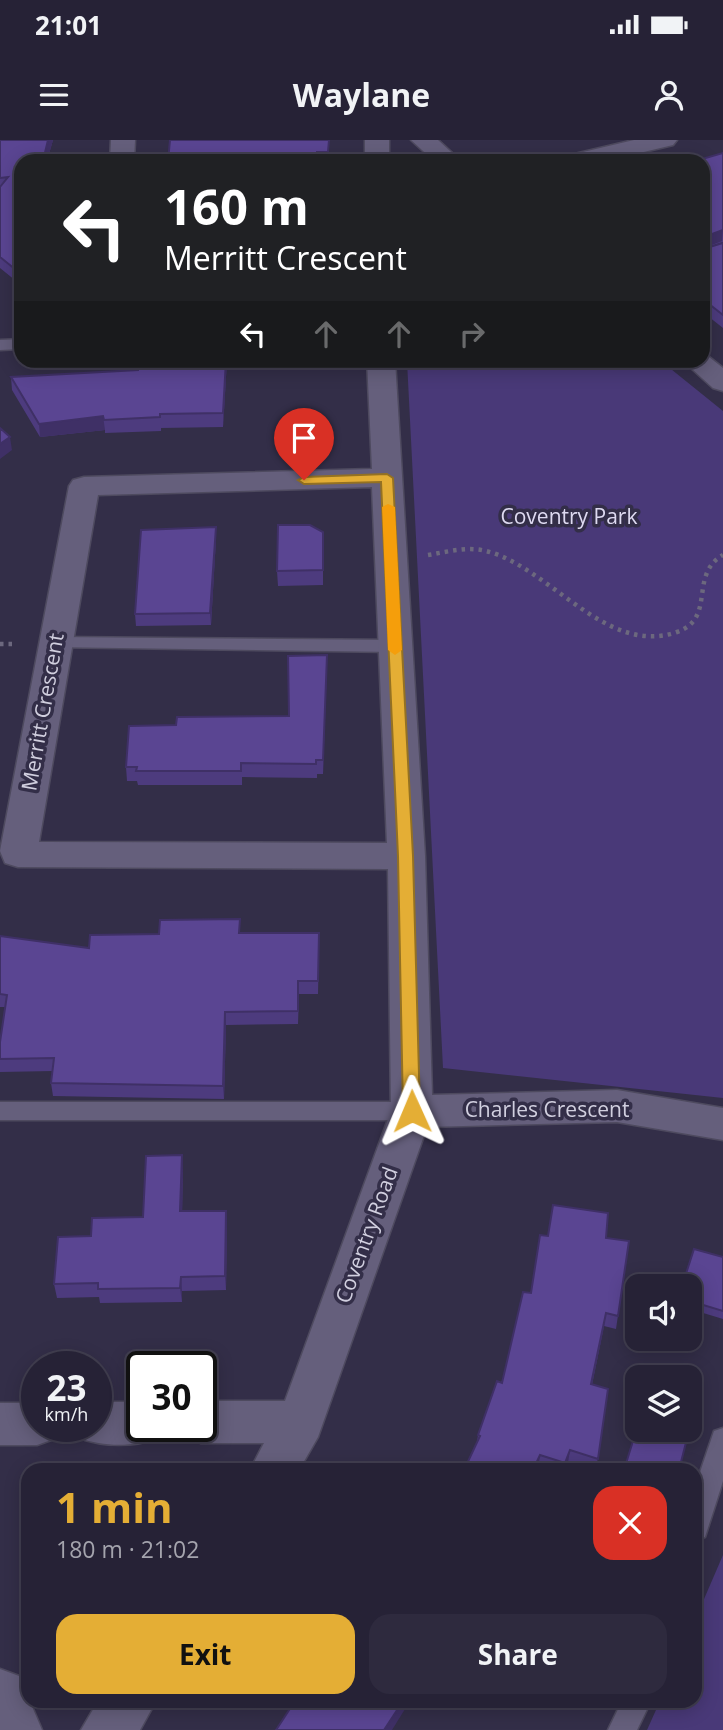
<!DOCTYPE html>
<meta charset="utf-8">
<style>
body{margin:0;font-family:"Open Sans",sans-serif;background:#2e2a3e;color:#f1f3f6;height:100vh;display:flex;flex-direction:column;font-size:26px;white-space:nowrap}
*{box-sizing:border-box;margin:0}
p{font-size:23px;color:#a4a4ad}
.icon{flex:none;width:38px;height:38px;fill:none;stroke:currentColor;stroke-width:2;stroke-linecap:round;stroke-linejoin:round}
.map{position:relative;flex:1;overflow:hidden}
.details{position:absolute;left:21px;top:1323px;width:681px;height:245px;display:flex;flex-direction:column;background:#262236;border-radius:21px;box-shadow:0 4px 18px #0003,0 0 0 2px #423f51}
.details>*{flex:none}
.top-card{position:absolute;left:14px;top:14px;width:696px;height:214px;border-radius:21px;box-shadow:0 4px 18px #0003,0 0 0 2px #423f51;background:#202124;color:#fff;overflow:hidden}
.controls{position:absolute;left:625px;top:1134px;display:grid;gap:14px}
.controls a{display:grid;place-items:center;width:77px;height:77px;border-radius:14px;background:#262236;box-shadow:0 4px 18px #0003,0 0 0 2px #423f51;font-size:35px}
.speed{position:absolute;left:21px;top:1211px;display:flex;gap:14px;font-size:35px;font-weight:700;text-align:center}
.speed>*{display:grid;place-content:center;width:91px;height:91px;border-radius:50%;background:#262236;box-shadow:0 4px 18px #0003,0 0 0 2px #423f51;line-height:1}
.speed small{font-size:18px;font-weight:400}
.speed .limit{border:4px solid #111;border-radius:10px;background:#fff;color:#111}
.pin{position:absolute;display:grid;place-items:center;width:60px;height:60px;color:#fff;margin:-72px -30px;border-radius:50% 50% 50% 0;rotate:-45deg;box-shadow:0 0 7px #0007}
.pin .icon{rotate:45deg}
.me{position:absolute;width:77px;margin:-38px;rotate:359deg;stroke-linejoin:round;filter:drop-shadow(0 0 5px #0008)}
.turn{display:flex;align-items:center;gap:24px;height:147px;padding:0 35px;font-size:32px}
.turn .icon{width:91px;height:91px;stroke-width:2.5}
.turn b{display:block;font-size:49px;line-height:60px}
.lanes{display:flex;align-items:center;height:66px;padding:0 35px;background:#0003;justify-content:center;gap:35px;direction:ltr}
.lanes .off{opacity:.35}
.round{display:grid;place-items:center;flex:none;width:74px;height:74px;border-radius:21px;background:#2e2a3e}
.head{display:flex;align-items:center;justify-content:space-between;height:119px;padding:0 35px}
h1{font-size:42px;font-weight:700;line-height:52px;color:#e4ae35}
.action{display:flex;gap:14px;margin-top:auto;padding:14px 35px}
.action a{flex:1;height:80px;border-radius:21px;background:#e4ae35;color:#111;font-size:28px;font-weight:700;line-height:80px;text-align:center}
.action a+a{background:#2e2a3e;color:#f1f3f6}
.status{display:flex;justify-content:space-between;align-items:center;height:49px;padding:0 35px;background:#262236;direction:ltr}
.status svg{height:19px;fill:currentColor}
header{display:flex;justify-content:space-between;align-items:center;height:91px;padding:0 35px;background:#262236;font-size:32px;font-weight:700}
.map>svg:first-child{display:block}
.green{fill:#493978}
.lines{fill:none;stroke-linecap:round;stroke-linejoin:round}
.service-casing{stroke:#4e4a5f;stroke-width:3}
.minor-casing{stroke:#4e4a5f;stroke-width:3}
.path{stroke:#6c687e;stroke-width:4.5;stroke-dasharray:3.5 5;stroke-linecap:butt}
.service{fill:#655f7c;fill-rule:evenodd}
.minor{fill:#655f7c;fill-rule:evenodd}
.wall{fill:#4d3b7e}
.shaded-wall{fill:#3f3066}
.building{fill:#5a4592;stroke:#3f3066;stroke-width:2}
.route{fill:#e4ae35;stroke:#947122;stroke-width:2}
.slow{fill:#f59e0b}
.labels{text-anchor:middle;stroke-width:7;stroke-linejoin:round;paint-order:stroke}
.park-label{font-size:21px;fill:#dedaf1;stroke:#332e48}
.street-label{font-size:21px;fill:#d1cfdf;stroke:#332e48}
</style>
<div class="status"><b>21:01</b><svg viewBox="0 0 49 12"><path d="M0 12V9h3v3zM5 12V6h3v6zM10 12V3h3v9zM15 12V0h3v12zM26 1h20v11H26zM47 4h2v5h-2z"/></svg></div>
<header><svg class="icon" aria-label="menu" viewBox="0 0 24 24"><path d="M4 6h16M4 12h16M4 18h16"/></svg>Waylane<svg class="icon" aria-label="person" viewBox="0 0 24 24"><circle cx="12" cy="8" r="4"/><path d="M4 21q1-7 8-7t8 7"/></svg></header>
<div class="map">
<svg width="723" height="1590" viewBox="0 0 723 1590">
<rect width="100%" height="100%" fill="#332e48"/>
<path class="green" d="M 407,221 L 661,221 L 723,271 L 723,958 L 443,928 Z
M 723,1415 L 723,1590 L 647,1590 L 660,1561 L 695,1561 L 695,1480 Z"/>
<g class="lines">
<g class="service-casing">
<path id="service" d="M 21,199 L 21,209 L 0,210 L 0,200 Z
M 56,497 L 395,500 L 404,506 L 395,512 L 50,507 L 47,503 L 50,499 Z
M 0,962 L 412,962 L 420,965 L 423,971 L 420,977 L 412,980 L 0,980 Z
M 723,1288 L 723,1341 L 705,1397 L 695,1400 L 695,1347 L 714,1291 Z
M 622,1561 L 651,1561 L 637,1590 L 608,1590 Z"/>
</g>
<g class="minor-casing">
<path id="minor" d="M 111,0 L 135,0 L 134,21 L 110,21 Z
M 365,0 L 389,0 L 389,21 L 365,21 Z
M 411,0 L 438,0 L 461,21 L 434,21 Z
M 634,0 L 677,0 L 673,5 L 606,21 L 563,21 L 566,16 Z
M 704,213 L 723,228 L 723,251 L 713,248 L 682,220 L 704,220 Z
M 367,220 L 395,220 L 425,716 L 432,955 L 617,950 L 723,968 L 723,1000 L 617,982 L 427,987 L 318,1297 L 299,1330 L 250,1330 L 264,1303 L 201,1303 L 184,1297 L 179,1286 L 201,1286 L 201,1261 L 285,1261 L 391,971 L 388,729 L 18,727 L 5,723 L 0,711 L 69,346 L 73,340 L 84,337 L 372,329 ZM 372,347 L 387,703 L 39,702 L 98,355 Z
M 96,1262 L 142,1262 L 142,1286 L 164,1286 L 159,1298 C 134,1307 104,1307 79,1298 L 74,1286 L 96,1286 Z
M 0,1263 L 37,1263 L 37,1286 L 60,1286 L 54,1299 L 37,1305 L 0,1305 Z
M 0,1529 L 19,1536 L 42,1590 L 0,1590 Z
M 98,1561 L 156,1561 L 140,1590 L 81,1590 Z"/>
</g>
<path class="path" d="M 428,415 C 447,412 467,406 486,411 C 550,427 606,517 677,492 C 717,478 688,435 723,415
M 0,504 L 17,504"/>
<use href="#service" class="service"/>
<use href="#minor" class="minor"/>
</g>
<path class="wall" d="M 0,0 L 53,0 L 47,21 L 21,21 L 21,145 L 0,128 Z
M 329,0 L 328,21 L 168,21 Z
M 723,13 L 723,102 L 705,108 L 723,103 L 723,188 L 704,173 L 704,21 Z
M 139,220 L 227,220 L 223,287 L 161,288 L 161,291 L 105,293 L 105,290 L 40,297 L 12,250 L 11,237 L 138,230 Z
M 323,392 L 323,445 L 278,446 L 277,431 Z
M 216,399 L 211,485 L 136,486 L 135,474 Z
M 327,515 L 323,634 L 317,634 L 317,638 L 242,637 L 242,645 L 138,645 L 137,641 L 127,641 L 126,627 L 176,585 L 289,576 Z
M 241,793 L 319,806 L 318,854 L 299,854 L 298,884 L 226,885 L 224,959 L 53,956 L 51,943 L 53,931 L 0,932 L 0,902 L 5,867 L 0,867 L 0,796 L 89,808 Z
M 183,1029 L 182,1071 L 226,1071 L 227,1085 L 226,1150 L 182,1151 L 182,1162 L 100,1163 L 99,1157 L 57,1158 L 54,1144 L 91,1096 L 143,1077 Z
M 548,1096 L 606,1098 L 629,1101 L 616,1189 L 604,1186 L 592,1245 L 608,1249 L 596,1330 L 592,1330 L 568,1323 L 565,1330 L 546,1330 L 539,1328 L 538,1330 L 464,1330 L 477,1302 L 478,1295 L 502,1243 Z
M 723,1117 L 723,1179 L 690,1169 L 690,1146 Z"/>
<path class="shaded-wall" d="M 48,0 L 53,0 L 47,21 L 43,21 Z
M 723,90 L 722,101 L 704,108 L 704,97 Z
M 226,220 L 227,220 L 223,287 L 223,273 Z
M 103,276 L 105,290 L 40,297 L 39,284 Z
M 10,297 L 12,310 L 0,319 L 0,304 Z
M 216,387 L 216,399 L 211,485 L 210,473 Z
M 327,515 L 327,529 L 323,634 L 323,620 Z
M 225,872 L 226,885 L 224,959 L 223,946 Z
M 182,1015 L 183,1029 L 182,1086 L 180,1071 Z
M 226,1071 L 227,1085 L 226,1150 L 225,1136 Z
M 181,1137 L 182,1151 L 182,1162 L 180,1148 Z
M 606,1173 L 604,1186 L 589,1257 L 591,1244 Z
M 570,1310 L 568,1323 L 565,1330 L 564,1330 L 565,1323 Z
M 540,1315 L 538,1330 L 533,1330 Z
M 403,1561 L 410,1561 L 392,1590 L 384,1590 Z"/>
<path class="building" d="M 0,0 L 48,0 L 43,21 L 21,21 L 21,134 L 0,117 L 0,47 L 8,37 L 0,38 Z
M 170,0 L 329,0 L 328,12 L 317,12 L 317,21 L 168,21 Z
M 723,13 L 723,90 L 704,97 L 704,21 L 695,21 Z
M 723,103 L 723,175 L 704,160 L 704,106 L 706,108 Z
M 139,220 L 226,220 L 223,273 L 160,274 L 160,277 L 104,280 L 103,276 L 39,284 L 11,237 L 138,230 Z
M 0,288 L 10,297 L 0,304 Z
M 278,385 L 310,385 L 323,392 L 323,430 L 277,431 Z
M 216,387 L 210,473 L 135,474 L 141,390 Z
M 327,515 L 323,620 L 316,620 L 316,624 L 241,623 L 241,631 L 136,631 L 137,627 L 126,627 L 129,586 L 176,585 L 177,577 L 289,576 L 288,516 Z
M 240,779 L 239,793 L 319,793 L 318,841 L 298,841 L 298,871 L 225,872 L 223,946 L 51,943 L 54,918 L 0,919 L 0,902 L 7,855 L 0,854 L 0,796 L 89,808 L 90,795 L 159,794 L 160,780 Z
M 182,1015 L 180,1071 L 226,1071 L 225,1136 L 181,1137 L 180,1148 L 98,1149 L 98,1143 L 54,1144 L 58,1097 L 91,1096 L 92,1078 L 143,1077 L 146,1016 Z
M 553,1065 L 608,1073 L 606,1098 L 629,1101 L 618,1176 L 606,1173 L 591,1244 L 608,1249 L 598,1319 L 570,1310 L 565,1323 L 540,1315 L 533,1330 L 464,1330 L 480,1296 L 478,1295 L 497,1241 L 502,1243 L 523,1152 L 531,1153 L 540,1095 L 548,1096 Z
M 694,1109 L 723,1117 L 723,1171 L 690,1161 L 690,1146 L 682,1146 Z
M 690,1279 L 692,1279 L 679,1330 L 624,1330 L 637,1288 L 637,1290 L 690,1290 Z
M 295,1561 L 403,1561 L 384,1590 L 276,1590 Z"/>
<path class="route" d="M 387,334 L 393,338 L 413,716 L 420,971 L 418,976 L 405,976 L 403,971 L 398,716 L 381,342 L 304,344 L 298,340 L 304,337 Z"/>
<path class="slow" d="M 388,364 L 395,367 L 402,510 L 395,515 L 388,510 L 382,367 Z"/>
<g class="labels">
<g class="park-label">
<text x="569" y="384">Coventry Park</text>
</g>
<g class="street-label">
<text transform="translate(43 572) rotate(-80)" y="7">Merritt Crescent</text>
<text x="547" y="977">Charles Crescent</text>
<text transform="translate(367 1095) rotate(-70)" y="7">Coventry Road</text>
</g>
</g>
</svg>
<div class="controls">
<a><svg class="icon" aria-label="sound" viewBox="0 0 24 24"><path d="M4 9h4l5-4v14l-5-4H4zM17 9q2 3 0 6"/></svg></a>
<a><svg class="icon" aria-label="layers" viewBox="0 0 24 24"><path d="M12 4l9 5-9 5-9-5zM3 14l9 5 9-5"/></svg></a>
</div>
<div class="speed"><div>23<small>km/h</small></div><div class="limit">30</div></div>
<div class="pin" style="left:304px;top:340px;background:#d93025"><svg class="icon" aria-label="arrive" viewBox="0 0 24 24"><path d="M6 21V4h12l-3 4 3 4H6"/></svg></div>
<svg class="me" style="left:412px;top:971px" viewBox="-20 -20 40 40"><path d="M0-17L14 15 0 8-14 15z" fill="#e4ae35" stroke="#fff" stroke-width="4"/></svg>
<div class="top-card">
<div class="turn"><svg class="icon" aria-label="left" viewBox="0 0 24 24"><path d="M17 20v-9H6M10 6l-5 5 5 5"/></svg><div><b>160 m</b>Merritt Crescent</div></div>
<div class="lanes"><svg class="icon" aria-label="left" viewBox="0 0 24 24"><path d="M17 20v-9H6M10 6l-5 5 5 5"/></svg><svg class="icon off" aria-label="ahead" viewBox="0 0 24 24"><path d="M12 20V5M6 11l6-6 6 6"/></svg><svg class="icon off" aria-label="ahead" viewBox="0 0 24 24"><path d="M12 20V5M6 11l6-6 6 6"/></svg><svg class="icon off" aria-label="right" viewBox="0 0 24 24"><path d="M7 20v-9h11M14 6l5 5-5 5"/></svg></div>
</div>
<section class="details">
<div class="head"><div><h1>1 min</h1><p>180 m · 21:02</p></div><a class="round" style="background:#d93025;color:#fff"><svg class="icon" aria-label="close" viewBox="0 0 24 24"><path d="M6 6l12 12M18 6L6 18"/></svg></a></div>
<div class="action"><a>Exit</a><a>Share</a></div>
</section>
</div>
